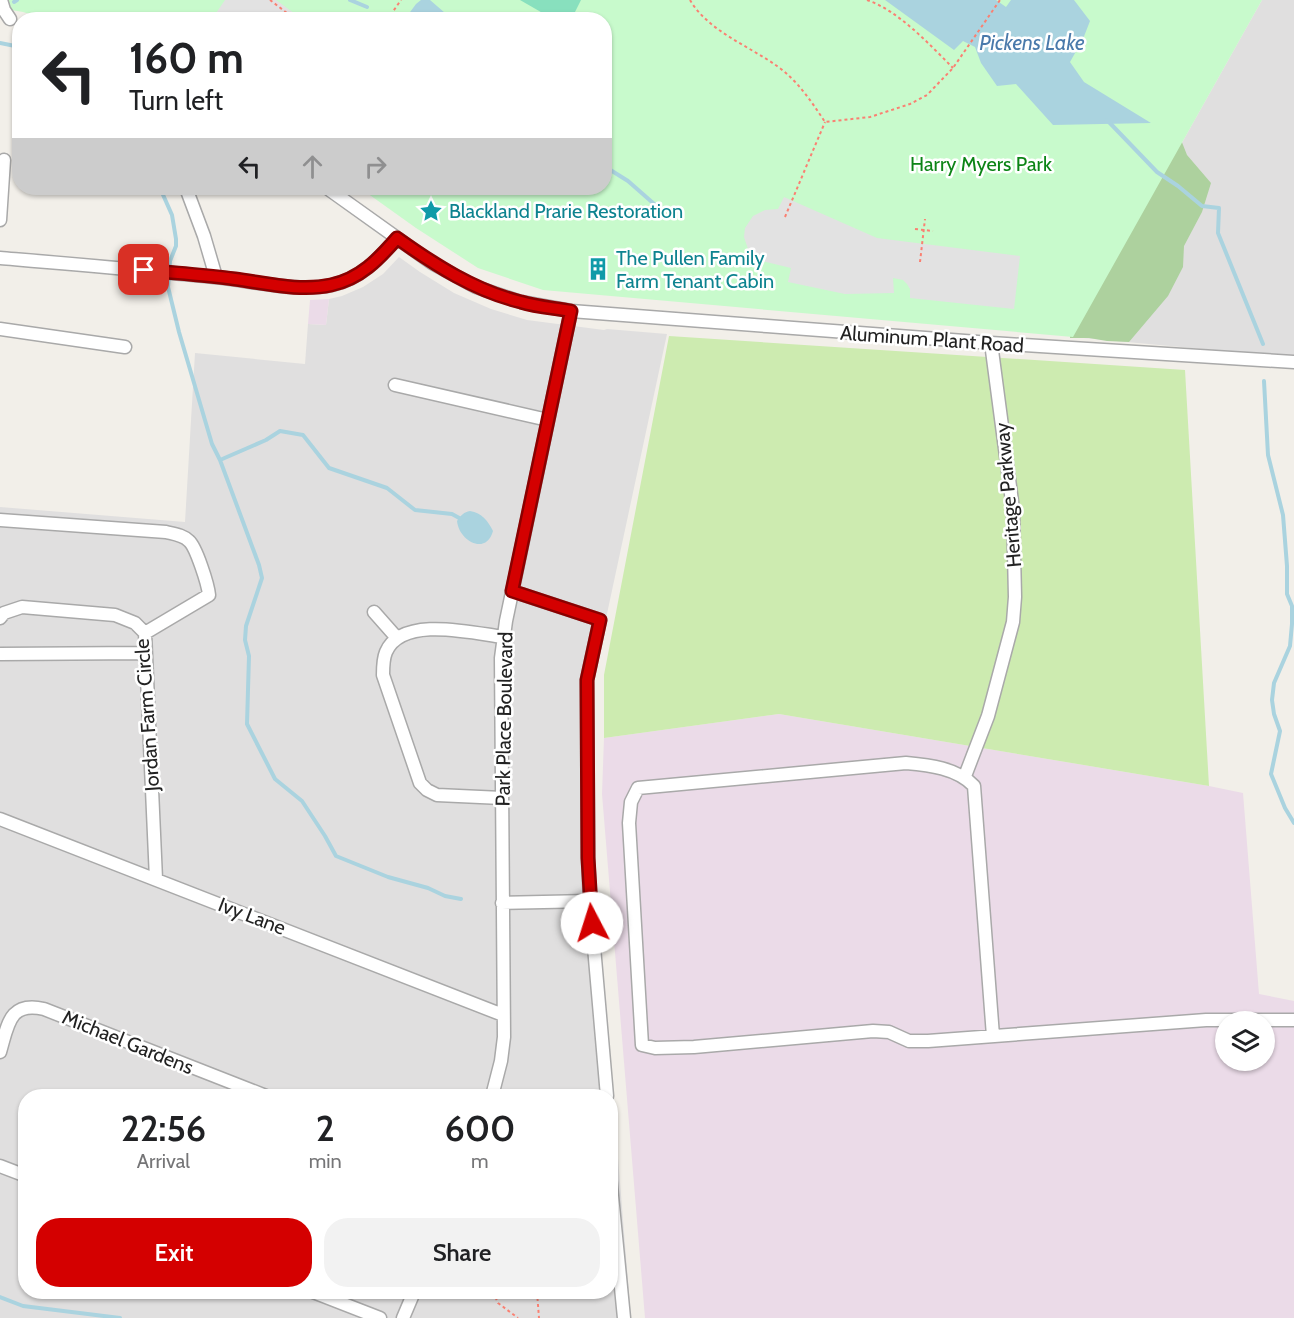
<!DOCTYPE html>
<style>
body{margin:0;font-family:Cabin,sans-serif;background:#f2f2f2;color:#202124;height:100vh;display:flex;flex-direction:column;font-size:22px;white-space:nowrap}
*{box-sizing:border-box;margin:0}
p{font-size:20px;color:#757577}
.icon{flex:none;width:33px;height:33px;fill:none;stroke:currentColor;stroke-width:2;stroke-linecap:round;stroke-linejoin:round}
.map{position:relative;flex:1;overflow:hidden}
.details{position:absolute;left:18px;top:1089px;width:600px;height:210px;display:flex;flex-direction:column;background:#fff;border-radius:24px;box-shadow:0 2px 4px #0004}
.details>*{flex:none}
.hud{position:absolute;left:12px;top:12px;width:600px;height:183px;border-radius:24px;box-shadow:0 2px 4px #0004;background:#fff;color:#202124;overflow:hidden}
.tools{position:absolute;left:1215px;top:1011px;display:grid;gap:12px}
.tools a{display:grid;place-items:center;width:60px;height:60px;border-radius:50%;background:#fff;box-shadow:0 2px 4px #0004;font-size:30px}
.pin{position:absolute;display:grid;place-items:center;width:51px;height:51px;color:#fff;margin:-26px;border-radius:12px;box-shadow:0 3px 9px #0006}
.me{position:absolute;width:66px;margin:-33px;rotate:355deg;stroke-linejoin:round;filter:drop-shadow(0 0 4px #0008)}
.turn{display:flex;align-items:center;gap:21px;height:126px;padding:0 18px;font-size:27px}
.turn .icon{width:78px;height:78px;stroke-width:2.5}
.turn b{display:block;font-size:42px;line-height:51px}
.lanes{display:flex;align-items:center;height:57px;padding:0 18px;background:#0003;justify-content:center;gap:30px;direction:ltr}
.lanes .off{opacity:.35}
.eta{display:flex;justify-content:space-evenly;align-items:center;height:102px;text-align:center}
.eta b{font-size:36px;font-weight:600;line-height:42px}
.primary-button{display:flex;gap:12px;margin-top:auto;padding:12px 18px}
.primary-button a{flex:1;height:69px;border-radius:24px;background:#d40000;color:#fff;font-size:24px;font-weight:600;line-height:69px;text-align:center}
.primary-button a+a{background:#f2f2f2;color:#202124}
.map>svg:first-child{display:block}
.residential{fill:#e0dfdf;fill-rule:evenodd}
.industrial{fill:#ebdbe8;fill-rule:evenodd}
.grass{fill:#cdebb0}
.forest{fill:#add19e}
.park{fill:#c8facc}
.pitch{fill:#88e0be}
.parking{fill:#e2e2e2}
.water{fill:#aad3df}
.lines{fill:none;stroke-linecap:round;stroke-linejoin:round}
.stream{stroke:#aad3df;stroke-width:4}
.minor-casing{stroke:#a9a9a9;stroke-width:15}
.path{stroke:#fa8072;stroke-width:2;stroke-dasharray:3 3;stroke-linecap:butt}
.minor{stroke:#fff;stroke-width:12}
.route-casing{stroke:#8a0000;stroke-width:15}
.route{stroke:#d40000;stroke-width:10}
.labels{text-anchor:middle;stroke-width:5;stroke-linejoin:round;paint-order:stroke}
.park-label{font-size:20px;fill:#0c8416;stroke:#fff}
.culture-label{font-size:20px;fill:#0d838f;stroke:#fff;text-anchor:start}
.street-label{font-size:20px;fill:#222;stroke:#fff}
.water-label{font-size:21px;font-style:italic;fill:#4a7aab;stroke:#fff}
</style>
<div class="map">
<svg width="1294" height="1318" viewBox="0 0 1294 1318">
<rect width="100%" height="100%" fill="#f2efe9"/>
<path class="residential" d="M 1262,0 L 1294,0 L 1294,361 L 1267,359 L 1235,352 L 1073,337 Z
M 399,257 L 420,272 L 454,293 L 491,309 L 527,320 L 604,330 L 607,329 L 667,334 L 593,679 L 594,863 L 631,1318 L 0,1318 L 0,507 L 185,522 L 195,353 L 305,364 L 308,324 L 326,325 L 329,299 L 342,296 L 363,287 L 383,274 ZM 26,1096 L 610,1096 L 610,1292 L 26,1292 Z"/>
<path class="industrial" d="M 329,299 L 326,325 L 308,324 L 310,300 Z
M 779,714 L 1209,786 L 1243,793 L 1259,994 L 1294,1001 L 1294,1318 L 645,1318 L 602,794 L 604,738 ZM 1226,1022 L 1264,1022 L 1264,1060 L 1226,1060 Z"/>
<path class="grass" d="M 669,336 L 1185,370 L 1209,786 L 779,714 L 604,738 L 604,675 Z"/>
<path class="forest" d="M 1170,112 L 1187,155 L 1211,183 L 1202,212 L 1184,246 L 1183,267 L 1168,296 L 1129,342 L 1107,341 L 1089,338 L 1070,338 L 1070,322 Z"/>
<path class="park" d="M 0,0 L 1262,0 L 1073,337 L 543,290 L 478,268 L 416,228 L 360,188 L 604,188 L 604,20 L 50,20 L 23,12 L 0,8 Z"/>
<path class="pitch" d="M 520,0 L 581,0 L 575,12 L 568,19 L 553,19 Z"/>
<path class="parking" d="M 225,0 L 276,0 L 302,19 L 212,19 Z
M 784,197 L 877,238 L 1020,256 L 1014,309 L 910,298 L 910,289 L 907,284 L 903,280 L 893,278 L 894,293 L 845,294 L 788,282 L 791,268 L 758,260 L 753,257 L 749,252 L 744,237 L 745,228 L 753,216 L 765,210 L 778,209 Z"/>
<path class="water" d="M 421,0 L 430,0 L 452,19 L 405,19 L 416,4 Z
M 885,0 L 996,0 L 1006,7 L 1011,0 L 1074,0 L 1090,21 L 1083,39 L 1070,62 L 1084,82 L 1151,123 L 1053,125 L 1016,84 L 997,86 L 981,63 L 975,47 L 963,41 L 954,50 Z
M 470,511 C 482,513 488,521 493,531 C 486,556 459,541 457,521 C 461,515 464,512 470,511 Z"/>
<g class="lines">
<path class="stream" d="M 350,0 L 367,7
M 14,2 L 17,0
M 0,43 L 20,47
M 1107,120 L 1157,172 L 1178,186 L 1202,206 L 1219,208 L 1218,233 L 1263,344
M 604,166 L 628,181 L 661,210
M 160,188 L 172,215 L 176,239 L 176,246 L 170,261 L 168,287 L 179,332 L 212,444 L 220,460 L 259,565 L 262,578 L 246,626 L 245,640 L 249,656 L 247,724 L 275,779 L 302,801 L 325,836 L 336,856 L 388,877 L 428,888 L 445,896 L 461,899
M 1264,381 L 1268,455 L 1283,515 L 1287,566 L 1287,594 L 1292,606 L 1292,624 L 1290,646 L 1274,683 L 1272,700 L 1274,714 L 1280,731 L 1271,774 L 1285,808 L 1294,823
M 220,460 L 266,440 L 280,431 L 303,435 L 329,468 L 387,488 L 415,510 L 452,514 L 461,519
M 0,1297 L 23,1306 L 120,1318"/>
<g class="minor-casing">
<path id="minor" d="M 1,0 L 4,10 L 10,19
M 186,188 L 204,236 L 216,277
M 327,188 L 432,263 L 476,287 L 521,302 L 571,311 L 767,326 L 991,343 L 1294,362
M 0,220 L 4,160
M 0,258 C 71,264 143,270 214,277 C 249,280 298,293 332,285 C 360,279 379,259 397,238
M 0,329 L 125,347
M 395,385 L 548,420
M 0,520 L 166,532 C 174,534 183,535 189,541 C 196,547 208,584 209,595 L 145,633
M 512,591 L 600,620 L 587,680 L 588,858 L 590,901 L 607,1096
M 374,612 L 397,638
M 0,618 L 4,613 L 22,607 L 115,615 L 135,623 L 145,633 L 156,879
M 0,654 L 145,653
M 965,776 L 988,716 L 1013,622 L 1015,597 L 1013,509 L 991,343
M 502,798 L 437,795 L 427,790 L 420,783 L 383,675 C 383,668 383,659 386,652 C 402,615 473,633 503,637
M 0,819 L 503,1015
M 502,903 L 590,901
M 993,1036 L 974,786 C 957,768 929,765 906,763 L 638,788 L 631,802 L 629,823 L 642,1045 L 655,1048 L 694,1047 L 873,1031 L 889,1032 L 909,1041 L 928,1041 L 1206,1020 L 1294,1020
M 0,1052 C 8,1025 9,1001 44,1009 L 266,1096
M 492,1096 L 501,1061 L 504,1037 L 501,658 L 506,621 L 571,311
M 0,1166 L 26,1176
M 610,1175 L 624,1318
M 313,1292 L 380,1318
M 403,1318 L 414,1292"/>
</g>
<path class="path" d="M 270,0 L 296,20
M 690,0 C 708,31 749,46 777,66 C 798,81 811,101 825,122 L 870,117 L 910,104 L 927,95 L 953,68 L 1000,0
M 867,0 C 899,11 929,44 953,68
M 387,20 L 401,0
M 785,217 L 825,122
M 915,229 L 933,231
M 920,262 L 925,219
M 493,1292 L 498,1303 L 518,1318
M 537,1292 L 539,1318"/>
<use href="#minor" class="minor"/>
</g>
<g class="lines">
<g class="route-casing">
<path id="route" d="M 144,270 C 174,273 205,275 235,279 C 266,283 300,292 331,285 C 360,279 379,259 397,238 C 435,265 475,291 521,302 C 537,307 555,308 571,311 L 512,591 L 600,620 L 587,680 L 588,858 L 592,923"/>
</g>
<use href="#route" class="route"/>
</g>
<defs>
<g id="sight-bare" transform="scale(1.8)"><path d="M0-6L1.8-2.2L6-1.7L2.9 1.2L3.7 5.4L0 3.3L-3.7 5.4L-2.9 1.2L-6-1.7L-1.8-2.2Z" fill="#0f9aa8" stroke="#fff" stroke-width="2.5" paint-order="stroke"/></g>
<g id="building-bare" transform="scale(1.8)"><path d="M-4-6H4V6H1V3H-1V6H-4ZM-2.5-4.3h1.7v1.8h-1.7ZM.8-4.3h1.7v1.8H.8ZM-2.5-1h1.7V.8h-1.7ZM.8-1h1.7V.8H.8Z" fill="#0f9aa8" stroke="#fff" stroke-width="2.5" paint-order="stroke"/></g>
</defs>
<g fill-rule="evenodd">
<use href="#sight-bare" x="431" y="211"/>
<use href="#building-bare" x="598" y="269"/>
</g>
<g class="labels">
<g class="park-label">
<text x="981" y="171">Harry Myers Park</text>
</g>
<g class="culture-label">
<text x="449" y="218">Blackland Prarie Restoration</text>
<text x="616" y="265">The Pullen Family<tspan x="616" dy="23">Farm Tenant Cabin</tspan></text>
</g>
<g class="street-label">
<text transform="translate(932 339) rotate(4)" y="7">Aluminum Plant Road</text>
<text transform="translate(1008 495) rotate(-95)" y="7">Heritage Parkway</text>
<text transform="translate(147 715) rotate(-94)" y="7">Jordan Farm Circle</text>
<text transform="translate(504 719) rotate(-89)" y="7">Park Place Boulevard</text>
<text transform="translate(252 916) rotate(21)" y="7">Ivy Lane</text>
<text transform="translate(128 1042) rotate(22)" y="7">Michael Gardens</text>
</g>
<g class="water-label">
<text x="1032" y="50">Pickens Lake</text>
</g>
</g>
</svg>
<div class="tools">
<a><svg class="icon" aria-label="layers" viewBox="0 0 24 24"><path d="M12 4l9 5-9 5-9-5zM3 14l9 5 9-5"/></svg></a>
</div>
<div class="pin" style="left:144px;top:270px;background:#d93025"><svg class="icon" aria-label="arrive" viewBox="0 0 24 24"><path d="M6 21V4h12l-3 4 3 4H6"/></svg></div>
<svg class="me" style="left:592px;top:923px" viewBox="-20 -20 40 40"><circle r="19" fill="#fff"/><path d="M0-13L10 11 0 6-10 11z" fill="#d40000"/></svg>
<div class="hud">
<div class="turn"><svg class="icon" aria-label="left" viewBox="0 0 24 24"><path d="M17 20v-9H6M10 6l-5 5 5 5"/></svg><div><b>160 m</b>Turn left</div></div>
<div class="lanes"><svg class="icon" aria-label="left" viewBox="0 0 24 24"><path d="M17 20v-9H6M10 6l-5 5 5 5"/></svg><svg class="icon off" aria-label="ahead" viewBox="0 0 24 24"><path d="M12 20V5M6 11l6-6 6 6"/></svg><svg class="icon off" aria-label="right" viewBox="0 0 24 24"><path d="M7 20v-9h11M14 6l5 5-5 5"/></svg></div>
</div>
<section class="details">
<div class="eta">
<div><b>22:56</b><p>Arrival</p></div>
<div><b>2</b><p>min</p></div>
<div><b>600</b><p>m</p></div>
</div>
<div class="primary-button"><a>Exit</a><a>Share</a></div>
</section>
</div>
